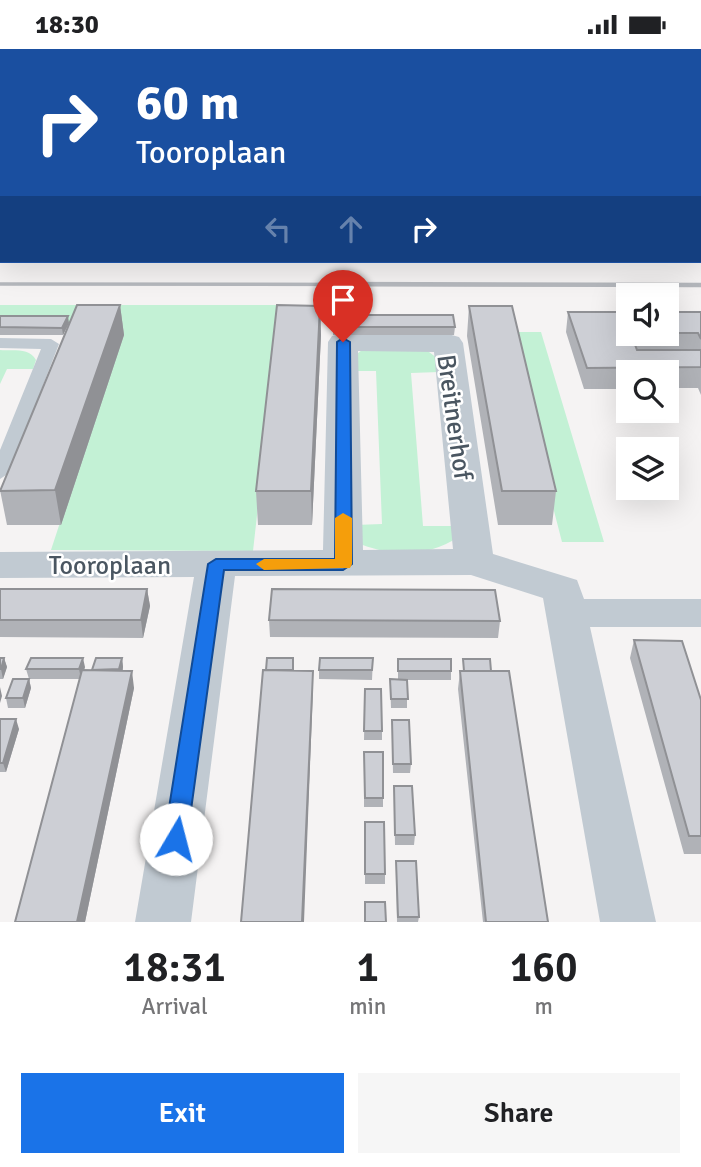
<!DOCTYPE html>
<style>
body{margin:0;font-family:Signika,sans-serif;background:#f6f6f6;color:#202124;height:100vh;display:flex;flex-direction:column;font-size:26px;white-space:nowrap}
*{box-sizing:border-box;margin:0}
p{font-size:23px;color:#757577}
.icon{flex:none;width:38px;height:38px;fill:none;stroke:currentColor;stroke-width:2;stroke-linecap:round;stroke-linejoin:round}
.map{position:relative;height:873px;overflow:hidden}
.details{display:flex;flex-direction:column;background:#fff;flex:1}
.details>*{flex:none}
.hud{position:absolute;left:0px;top:0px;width:702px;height:214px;box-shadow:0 7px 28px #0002;background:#1a4fa0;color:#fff;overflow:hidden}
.fabs{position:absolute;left:616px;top:234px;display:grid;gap:14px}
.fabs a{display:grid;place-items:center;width:63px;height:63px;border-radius:0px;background:#fff;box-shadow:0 7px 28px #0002;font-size:35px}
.pin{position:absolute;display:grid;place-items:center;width:60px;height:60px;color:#fff;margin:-72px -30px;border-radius:50% 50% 50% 0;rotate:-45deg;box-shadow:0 0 7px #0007}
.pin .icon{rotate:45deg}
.me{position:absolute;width:77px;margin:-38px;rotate:8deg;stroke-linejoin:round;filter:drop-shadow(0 0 5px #0008)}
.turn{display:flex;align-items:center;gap:24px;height:147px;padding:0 21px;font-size:32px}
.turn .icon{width:91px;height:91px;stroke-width:2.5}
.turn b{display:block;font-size:49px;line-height:60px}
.lanes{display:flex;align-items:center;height:66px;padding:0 21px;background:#0003;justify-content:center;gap:35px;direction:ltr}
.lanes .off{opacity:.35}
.eta{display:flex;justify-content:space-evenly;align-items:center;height:119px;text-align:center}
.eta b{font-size:42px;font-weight:600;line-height:49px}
.action{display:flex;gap:14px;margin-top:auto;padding:14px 21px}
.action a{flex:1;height:80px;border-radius:0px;background:#1a73e8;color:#fff;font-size:28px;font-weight:600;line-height:80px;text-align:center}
.action a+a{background:#f6f6f6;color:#202124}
.status{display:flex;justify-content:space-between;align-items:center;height:49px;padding:0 35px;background:#fff;direction:ltr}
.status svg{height:19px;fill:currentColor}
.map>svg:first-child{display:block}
.green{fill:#c3f1d5}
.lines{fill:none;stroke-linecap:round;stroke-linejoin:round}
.path{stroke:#7ad0a6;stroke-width:2.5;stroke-dasharray:2.5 2;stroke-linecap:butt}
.lane{fill:#c1cad2;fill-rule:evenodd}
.street{fill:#c1cad2;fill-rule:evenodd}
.rail-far1{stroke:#b5b8bd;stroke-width:3.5}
.rail{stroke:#b5b8bd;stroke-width:4.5}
.wall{fill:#b0b2b7}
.shaded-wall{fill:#909195}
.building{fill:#cdcfd5;stroke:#909195;stroke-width:2}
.route{fill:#1a73e8;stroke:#114b97;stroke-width:2}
.slow{fill:#f59e0b}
.labels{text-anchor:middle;stroke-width:5;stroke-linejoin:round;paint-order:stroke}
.street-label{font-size:26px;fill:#4a5661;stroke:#fff}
</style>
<div class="status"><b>18:30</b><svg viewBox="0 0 49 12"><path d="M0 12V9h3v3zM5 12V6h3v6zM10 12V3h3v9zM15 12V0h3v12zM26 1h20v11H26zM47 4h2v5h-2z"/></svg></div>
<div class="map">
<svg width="701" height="873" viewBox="0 0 701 873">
<rect width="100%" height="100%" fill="#f5f3f3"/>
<path class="green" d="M 0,0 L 348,0 L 2,2 L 0,42 Z
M 0,256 L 312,256 L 308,288 L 277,288 L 253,502 L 51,501 L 121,288 L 84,275 L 0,275 Z
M 508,283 L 541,283 L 604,493 L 562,493 Z
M 425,300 L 437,309 L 439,323 L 411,324 L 423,477 L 457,477 L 459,488 C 425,509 391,508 355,493 L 355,476 L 382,475 L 376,322 L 354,322 L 357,305 L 362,301 Z
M 0,301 C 13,302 29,298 36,311 L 33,320 L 7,320 L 0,335 Z"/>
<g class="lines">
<path class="path" d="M 637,0 L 639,2
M 683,0 L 687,2
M 52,2 L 56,0"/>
<path class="lane" d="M 507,0 L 517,0 L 506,2 Z
M 0,289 L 51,290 L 59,295 L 9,424 L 0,430 L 0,401 L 41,300 L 0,299 Z"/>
<path class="street" d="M 343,284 L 448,285 L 459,288 L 463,294 L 493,505 L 577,531 L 584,550 L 701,550 L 701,578 L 590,578 L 656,873 L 600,873 L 543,549 L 471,526 L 235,527 L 191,873 L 135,873 L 194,528 L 0,529 L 0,503 L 323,501 L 328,293 L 332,287 ZM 358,302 L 434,303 L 453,500 L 363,501 Z"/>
<path class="rail-far1" d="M 0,235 L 701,236"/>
<path class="rail" d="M 331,235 L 701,236"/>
</g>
<path class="wall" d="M 688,0 L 701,0 L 701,2 L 689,2 Z
M 120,256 L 124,286 L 61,476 L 7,476 L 0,441 Z
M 320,257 L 321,286 L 312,476 L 258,476 L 256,442 Z
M 469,257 L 556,442 L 552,476 L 498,476 L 467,287 Z
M 568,263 L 628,285 L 667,285 L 667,263 L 701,263 L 701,346 L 698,339 L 667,339 L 667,324 L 628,324 L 628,340 L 584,340 L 566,283 Z
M 333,266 L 455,278 L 454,286 L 333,286 Z
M 0,267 L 69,274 L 63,286 L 0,286 Z
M 0,540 L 147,540 L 150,557 L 143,589 L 0,588 Z
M 269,571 L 500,572 L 498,589 L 270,588 Z
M 634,591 L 701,651 L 701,805 L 684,805 L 630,609 Z
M 0,609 L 4,609 L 7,618 L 3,630 L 0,630 Z
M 122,609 L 123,618 L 123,622 L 134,639 L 85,873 L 15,873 L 80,630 L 29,630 L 26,620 L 85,618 L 84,621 L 93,621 Z
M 373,609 L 372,631 L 319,630 L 319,621 Z
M 398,610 L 451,622 L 451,631 L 407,631 L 407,659 L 391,659 L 390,630 L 398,630 Z
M 463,610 L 491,622 L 548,873 L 483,873 L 458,640 L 460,622 L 463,622 Z
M 29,630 L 31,639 L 25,659 L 8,659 L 6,649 Z
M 365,640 L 382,682 L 382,691 L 364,691 Z
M 0,670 L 19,680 L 6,723 L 0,723 Z
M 392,671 L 411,715 L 410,724 L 393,724 Z
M 364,703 L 383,749 L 383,758 L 364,758 Z
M 394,737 L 415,786 L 414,796 L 395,796 Z
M 365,773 L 385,825 L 385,835 L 365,835 Z
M 396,812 L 419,868 L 418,873 L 397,873 Z"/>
<path class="shaded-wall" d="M 120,256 L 124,286 L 61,476 L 55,441 Z
M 320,257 L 321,286 L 312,476 L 311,442 Z
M 68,267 L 69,274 L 63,286 L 62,279 Z
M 147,540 L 150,557 L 143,589 L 141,571 Z
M 4,609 L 7,618 L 3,630 L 1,620 Z
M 83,609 L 85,618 L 81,630 L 79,620 Z
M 122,609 L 123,618 L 121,629 L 119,620 Z
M 132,622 L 134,639 L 85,873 L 77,873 Z
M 313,622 L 313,639 L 304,873 L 302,873 Z
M 29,630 L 31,639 L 25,659 L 23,649 Z
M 0,638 L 2,647 L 0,654 Z
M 16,670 L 19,680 L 6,723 L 3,714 Z"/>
<path class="building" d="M 345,0 L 371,0 L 370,1 L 343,2 Z
M 377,0 L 470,0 L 469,2 L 384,2 Z
M 487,0 L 505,0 L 504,2 L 486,2 Z
M 77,256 L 120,256 L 55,441 L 0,442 Z
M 277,256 L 320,257 L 311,442 L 256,442 Z
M 469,257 L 512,257 L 556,442 L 502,442 Z
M 568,263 L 628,263 L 628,285 L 631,285 L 637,301 L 701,301 L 701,318 L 587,319 Z
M 667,263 L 701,263 L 701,290 L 698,284 L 667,284 Z
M 333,266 L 453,266 L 455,278 L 333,278 Z
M 0,267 L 68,267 L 62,279 L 0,278 Z
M 0,540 L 147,540 L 141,571 L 0,571 Z
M 272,540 L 495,541 L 500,572 L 269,571 Z
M 634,591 L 682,592 L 701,651 L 701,787 L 689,787 Z
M 0,609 L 4,609 L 1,620 L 0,620 Z
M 31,609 L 83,609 L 79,620 L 26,620 Z
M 96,609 L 122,609 L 119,620 L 92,621 Z
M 267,609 L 293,609 L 293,621 L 266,621 Z
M 320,609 L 373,609 L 372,621 L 319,621 Z
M 398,610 L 451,610 L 451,622 L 398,622 Z
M 463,610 L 490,610 L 491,622 L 464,622 Z
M 82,621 L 132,622 L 77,873 L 15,873 Z
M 263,621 L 313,622 L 302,873 L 241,873 Z
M 460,622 L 509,622 L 548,873 L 486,873 Z
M 13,630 L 29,630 L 23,649 L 6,649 Z
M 390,630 L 407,631 L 408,650 L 391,650 Z
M 365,640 L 381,640 L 382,682 L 364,682 Z
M 0,670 L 16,670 L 3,714 L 0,714 Z
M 392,671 L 409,671 L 411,715 L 393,715 Z
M 364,703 L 383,703 L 383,749 L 365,749 Z
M 394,737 L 412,737 L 415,786 L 395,786 Z
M 365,773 L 384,773 L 385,825 L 365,825 Z
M 396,812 L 416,812 L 419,868 L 398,868 Z
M 365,853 L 385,853 L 386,873 L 365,873 Z"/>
<path class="route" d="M 343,289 L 350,293 L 352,515 L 343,521 L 224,521 L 187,790 L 184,797 L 176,800 L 168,797 L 164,790 L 208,515 L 216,510 L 335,510 L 337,293 Z"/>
<path class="slow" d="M 343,464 L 352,469 L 352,515 L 350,519 L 264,521 L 256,515 L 264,510 L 335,510 L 335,469 Z"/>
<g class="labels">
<g class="street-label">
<text transform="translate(455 368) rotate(82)" y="9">Breitnerhof</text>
<text x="110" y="525">Tooroplaan</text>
</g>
</g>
</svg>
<div class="fabs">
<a><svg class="icon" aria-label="sound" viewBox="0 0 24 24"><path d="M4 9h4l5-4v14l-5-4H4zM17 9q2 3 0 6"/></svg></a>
<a><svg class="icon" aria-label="search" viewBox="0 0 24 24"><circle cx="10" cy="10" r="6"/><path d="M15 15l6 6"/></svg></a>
<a><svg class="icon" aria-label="layers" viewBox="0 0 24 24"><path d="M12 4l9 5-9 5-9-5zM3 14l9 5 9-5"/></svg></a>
</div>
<div class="pin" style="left:343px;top:293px;background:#d93025"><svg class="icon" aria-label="arrive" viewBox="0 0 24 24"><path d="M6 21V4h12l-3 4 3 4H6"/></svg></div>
<svg class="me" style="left:176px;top:790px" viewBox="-20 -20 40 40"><circle r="19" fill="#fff"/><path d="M0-13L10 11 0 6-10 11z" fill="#1a73e8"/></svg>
<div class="hud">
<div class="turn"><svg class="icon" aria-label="right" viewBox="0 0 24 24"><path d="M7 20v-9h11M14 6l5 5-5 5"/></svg><div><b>60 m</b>Tooroplaan</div></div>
<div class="lanes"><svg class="icon off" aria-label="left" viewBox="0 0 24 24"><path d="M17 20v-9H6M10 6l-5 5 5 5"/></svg><svg class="icon off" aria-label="ahead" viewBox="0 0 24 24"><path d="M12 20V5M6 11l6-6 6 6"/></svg><svg class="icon" aria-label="right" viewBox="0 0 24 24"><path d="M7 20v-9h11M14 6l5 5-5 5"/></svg></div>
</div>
</div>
<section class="details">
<div class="eta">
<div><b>18:31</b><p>Arrival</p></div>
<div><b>1</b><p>min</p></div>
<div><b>160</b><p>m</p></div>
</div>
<div class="action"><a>Exit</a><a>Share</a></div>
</section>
